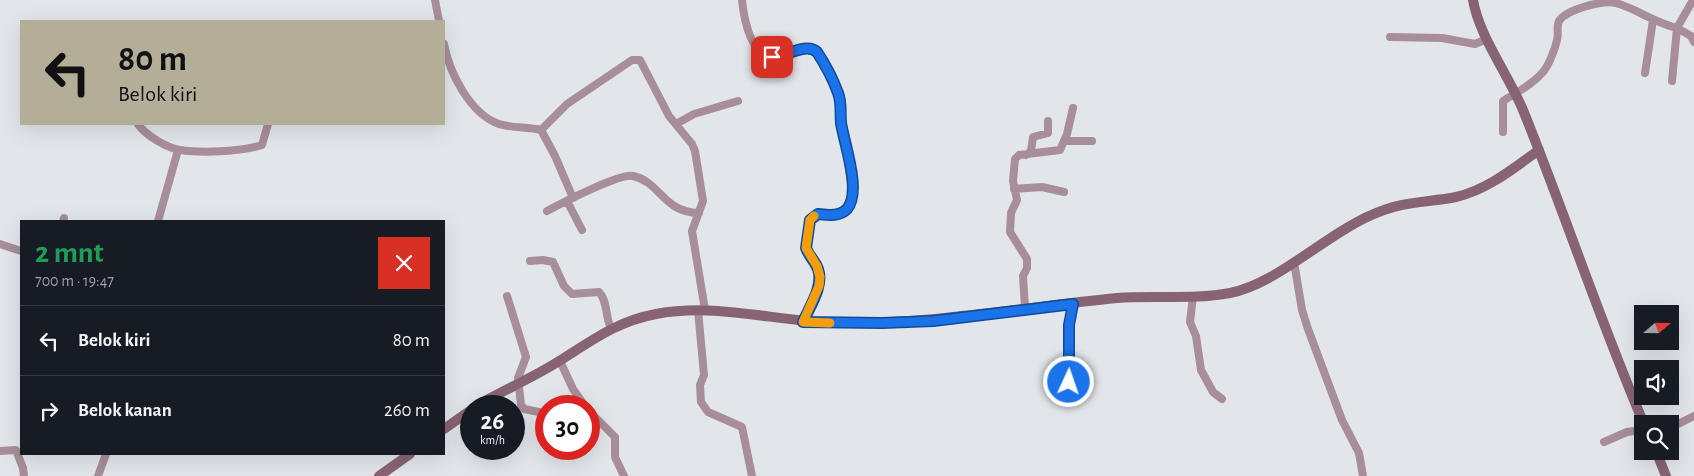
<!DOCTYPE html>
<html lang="id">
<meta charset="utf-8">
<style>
body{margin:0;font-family:"Alegreya Sans",sans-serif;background:#20242c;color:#f1f3f6;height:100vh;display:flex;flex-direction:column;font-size:19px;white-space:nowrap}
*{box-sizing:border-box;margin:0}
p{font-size:16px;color:#9ea1a6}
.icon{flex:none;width:28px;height:28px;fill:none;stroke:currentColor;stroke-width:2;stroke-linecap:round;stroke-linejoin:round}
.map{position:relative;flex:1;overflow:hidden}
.details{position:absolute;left:20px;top:220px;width:425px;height:235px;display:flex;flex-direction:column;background:#171b24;border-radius:0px;box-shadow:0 5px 20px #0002}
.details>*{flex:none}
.top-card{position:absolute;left:20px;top:20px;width:425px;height:105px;border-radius:0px;box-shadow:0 5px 20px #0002;background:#b3ae98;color:#111;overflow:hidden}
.needle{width:32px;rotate:70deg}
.buttons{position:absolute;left:1634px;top:305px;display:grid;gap:10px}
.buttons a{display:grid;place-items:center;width:45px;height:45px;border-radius:0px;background:#171b24;box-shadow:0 5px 20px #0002;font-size:25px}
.speed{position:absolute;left:460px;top:395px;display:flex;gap:10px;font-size:25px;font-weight:700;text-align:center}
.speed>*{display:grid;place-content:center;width:65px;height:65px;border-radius:50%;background:#171b24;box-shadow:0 5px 20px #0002;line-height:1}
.speed small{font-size:12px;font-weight:400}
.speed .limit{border:8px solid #d22;background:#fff;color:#111}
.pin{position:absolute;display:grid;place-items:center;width:42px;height:42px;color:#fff;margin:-21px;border-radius:10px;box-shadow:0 2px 8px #0006}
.me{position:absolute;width:55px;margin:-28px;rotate:3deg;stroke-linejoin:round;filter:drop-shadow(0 0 4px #0008)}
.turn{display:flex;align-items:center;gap:18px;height:105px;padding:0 15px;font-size:22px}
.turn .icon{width:65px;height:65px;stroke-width:2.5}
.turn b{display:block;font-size:35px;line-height:42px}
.round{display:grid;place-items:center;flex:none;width:52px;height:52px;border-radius:0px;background:#20242c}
.overview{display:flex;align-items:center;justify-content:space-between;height:85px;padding:0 15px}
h1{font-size:30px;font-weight:700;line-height:38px;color:#1e9e55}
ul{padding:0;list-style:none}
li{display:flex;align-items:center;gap:15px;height:70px;padding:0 15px;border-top:1px solid #363941}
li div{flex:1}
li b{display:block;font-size:19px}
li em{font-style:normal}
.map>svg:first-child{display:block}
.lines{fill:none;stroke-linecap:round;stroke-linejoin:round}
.street{stroke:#a78e98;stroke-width:8}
.secondary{stroke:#886473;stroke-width:10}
.route-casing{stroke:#114b97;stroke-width:12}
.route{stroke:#1a73e8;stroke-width:9}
.slow{stroke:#f59e0b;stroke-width:9}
</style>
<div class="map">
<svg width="1694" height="476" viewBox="0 0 1694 476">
<rect width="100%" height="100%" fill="#e2e6eb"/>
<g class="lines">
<path class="street" d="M 435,0 L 439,21
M 742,0 C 744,19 751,62 779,57 C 791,54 801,49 814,49 L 839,94 L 852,190 L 850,204 L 842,213 L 818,214 L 810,220 L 806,248 L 817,266 L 819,286 L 803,322
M 1390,37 L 1442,38 L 1475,44 L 1487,39
M 444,44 C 449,72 470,114 499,124 C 511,128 528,127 541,130 L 567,104 L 632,60 L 640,60 L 669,116 L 692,144 L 695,151 L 703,201 L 692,231 L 705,310
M 1645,73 L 1653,20
M 1672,81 L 1677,28 L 1691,36 L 1694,42
M 138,124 C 145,135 167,148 180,150 C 201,153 241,152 262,145 L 268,124
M 676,124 L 694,114 L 738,101
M 541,130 L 555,156 L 573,198
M 1503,132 L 1503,101 C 1517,92 1532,85 1543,72 C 1549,65 1555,49 1557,40 C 1559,34 1556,27 1559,21 C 1567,9 1603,0 1616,3 C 1637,9 1655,23 1677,28 L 1693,0
M 1065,141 L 1092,141
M 1026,155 L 1031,151 L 1033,137 L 1048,133 L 1048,121
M 1014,189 L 1042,187 L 1064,192
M 567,201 L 582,230
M 547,211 C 562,203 620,173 633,176 C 661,182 662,212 699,213
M 63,221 L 64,218
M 158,221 L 178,150
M 0,244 L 21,251
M 530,261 L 543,260 L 553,262 L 564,286 L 572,294 L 599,292 C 608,301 605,317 611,328
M 1294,262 L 1302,310 L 1308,329 L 1342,420 L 1359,453 L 1363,476
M 507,296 L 526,357 L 518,378 L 521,405 L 524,409 L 544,413
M 1193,296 L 1190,322 L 1196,336 L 1201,370 L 1213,392 L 1222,399
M 1025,308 L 1023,276 L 1027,268 L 1027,259 L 1010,232 L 1011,213 L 1017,200 L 1013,181 L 1015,159 L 1019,155 L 1060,150 L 1067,134 L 1073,108
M 698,310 L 704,375 L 700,385 L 701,402 L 708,412 L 742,427 L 752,476
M 560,361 L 573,389 L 585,406
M 1069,382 L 1069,325 L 1073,304
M 589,411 L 615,437 L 615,457 L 624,476
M 1670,428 L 1694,416
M 1604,442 L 1627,432 L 1642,430
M 0,451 L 16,450 L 23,468 L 24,476
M 98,476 L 106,454"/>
<path class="secondary" d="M 1473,0 C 1479,36 1508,74 1523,110 C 1565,214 1600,321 1644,424
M 476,406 C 501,392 527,380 551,366 C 588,344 613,322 656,314 C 719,302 780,323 842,323 C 935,324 1025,307 1117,298 C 1155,295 1193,300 1230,293 C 1281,283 1331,228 1384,210 C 1407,201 1432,202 1456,197 C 1487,190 1514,168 1539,150
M 444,429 L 471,410
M 1656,451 L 1666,476
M 379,476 L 410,454"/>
</g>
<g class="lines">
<g class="route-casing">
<path id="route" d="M 772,57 C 785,57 806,42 817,52 C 825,64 833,79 838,93 C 842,103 840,113 841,123 C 844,143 862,192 847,209 C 839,217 828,215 818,214 L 810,220 L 806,248 C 809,256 815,261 818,269 C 824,286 810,306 803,322 L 882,323 L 933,321 L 1073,304 L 1069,325 L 1069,382"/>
</g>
<use href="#route" class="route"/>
<path class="slow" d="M 814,216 L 810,220 L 806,248 L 817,266 L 820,277 L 819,286 L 803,322 L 830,323"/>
</g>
</svg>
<div class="buttons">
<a><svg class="needle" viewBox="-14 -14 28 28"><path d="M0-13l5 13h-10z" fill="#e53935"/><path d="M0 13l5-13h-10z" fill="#9ea1a6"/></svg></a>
<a><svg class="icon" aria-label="sound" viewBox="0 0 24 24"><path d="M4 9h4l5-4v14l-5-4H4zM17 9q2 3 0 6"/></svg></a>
<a><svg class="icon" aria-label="search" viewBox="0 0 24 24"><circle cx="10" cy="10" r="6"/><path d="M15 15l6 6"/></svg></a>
</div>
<div class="speed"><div>26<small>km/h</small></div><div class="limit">30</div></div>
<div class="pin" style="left:772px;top:57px;background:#d93025"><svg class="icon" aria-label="arrive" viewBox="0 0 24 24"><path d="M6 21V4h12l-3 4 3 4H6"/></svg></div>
<svg class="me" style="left:1069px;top:382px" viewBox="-20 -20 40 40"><circle r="17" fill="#1a73e8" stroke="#fff" stroke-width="3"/><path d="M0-11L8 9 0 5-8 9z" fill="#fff"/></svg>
<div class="top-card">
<div class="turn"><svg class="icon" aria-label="left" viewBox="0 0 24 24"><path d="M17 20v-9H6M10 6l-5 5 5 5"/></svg><div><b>80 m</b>Belok kiri</div></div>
</div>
<section class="details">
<div class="overview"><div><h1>2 mnt</h1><p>700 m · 19:47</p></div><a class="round" style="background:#d93025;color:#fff"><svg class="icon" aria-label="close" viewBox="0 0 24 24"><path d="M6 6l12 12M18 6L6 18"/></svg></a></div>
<ul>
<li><svg class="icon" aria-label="left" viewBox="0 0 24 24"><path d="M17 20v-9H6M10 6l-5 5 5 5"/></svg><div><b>Belok kiri</b></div><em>80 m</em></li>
<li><svg class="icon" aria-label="right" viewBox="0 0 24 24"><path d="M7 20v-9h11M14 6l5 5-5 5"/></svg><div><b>Belok kanan</b></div><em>260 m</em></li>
</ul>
</section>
</div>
